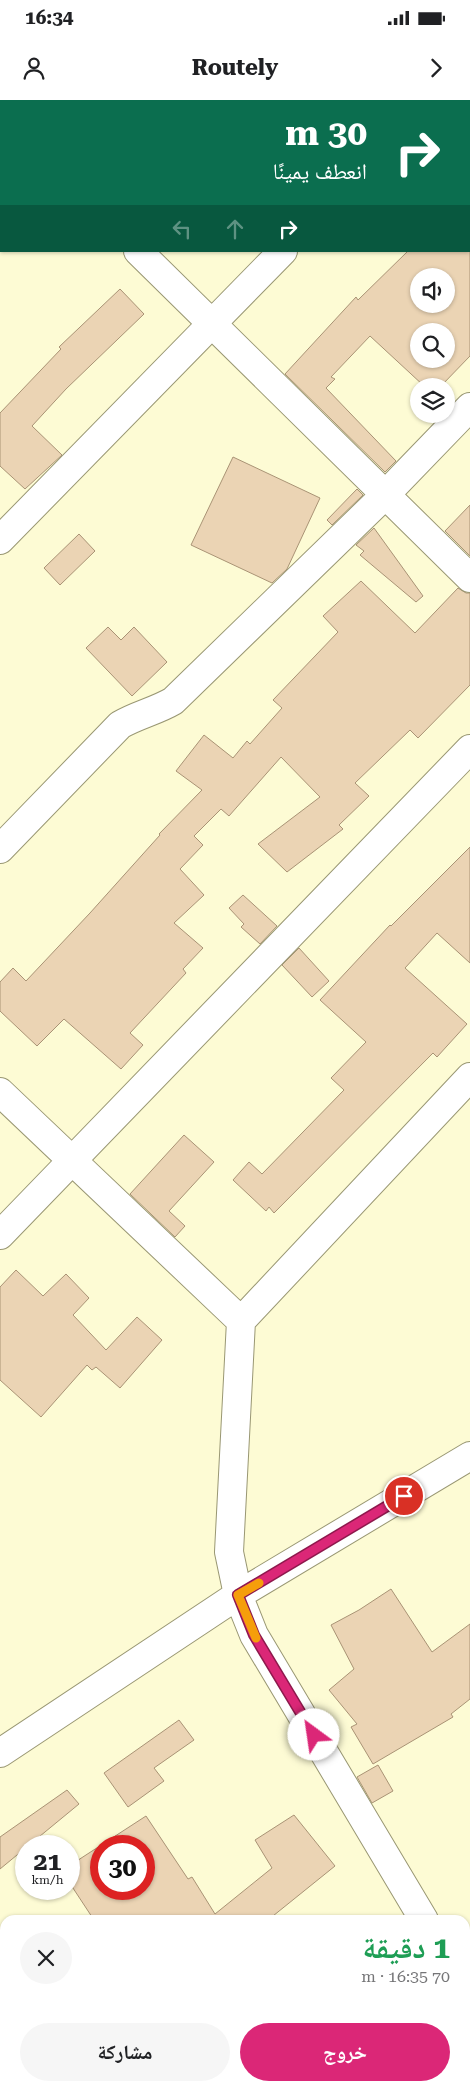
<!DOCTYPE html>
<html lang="ar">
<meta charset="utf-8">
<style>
body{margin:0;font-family:"Roboto Serif","Noto Naskh Arabic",serif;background:#f6f6f6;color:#202124;direction:rtl;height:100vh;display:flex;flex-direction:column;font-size:19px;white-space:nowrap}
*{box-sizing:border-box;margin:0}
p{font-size:16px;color:#757577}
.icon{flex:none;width:28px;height:28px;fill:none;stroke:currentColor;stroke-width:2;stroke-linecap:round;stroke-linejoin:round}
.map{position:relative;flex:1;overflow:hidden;direction:ltr}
.drawer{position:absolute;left:0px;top:1815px;width:470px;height:176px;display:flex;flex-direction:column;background:#fff;border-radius:15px 15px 0 0;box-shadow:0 1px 4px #0004;direction:rtl}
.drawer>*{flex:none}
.top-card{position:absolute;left:0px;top:0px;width:470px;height:152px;box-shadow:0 1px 4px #0004;direction:rtl;background:#0b6e4f;color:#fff;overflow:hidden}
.buttons{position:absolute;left:410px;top:168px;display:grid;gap:10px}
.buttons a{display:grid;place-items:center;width:45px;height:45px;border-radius:50%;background:#fff;box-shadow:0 1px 4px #0004;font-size:25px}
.speed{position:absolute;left:15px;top:1735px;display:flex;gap:10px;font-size:25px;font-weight:700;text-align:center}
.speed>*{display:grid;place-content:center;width:65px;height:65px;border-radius:50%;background:#fff;box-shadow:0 1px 4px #0004;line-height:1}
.speed small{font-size:12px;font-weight:400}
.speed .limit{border:8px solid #d22;background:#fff;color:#111}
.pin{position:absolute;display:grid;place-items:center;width:42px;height:42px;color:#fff;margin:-21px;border:2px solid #fff;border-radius:50%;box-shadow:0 1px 5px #0007}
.me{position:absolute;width:55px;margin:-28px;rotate:329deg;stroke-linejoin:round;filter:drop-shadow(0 0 4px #0008)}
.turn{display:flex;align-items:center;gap:18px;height:105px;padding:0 20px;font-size:22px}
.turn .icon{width:65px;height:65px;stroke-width:2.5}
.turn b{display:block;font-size:35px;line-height:42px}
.lanes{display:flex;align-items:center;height:48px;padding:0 20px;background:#0003;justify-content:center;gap:25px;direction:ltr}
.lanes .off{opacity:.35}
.round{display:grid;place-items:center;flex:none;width:52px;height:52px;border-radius:26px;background:#f6f6f6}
.overview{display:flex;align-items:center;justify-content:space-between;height:85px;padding:0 20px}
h1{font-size:30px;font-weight:700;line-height:38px;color:#1e9e55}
.cta{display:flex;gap:10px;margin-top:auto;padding:10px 20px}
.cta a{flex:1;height:58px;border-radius:30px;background:#db2777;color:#fff;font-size:20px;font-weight:700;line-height:58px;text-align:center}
.cta a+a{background:#f6f6f6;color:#202124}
.status{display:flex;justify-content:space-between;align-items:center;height:35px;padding:0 25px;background:#fff;direction:ltr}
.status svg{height:14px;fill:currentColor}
header{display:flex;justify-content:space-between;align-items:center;height:65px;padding:0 20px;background:#fff;font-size:22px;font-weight:700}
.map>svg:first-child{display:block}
.building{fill:#ebd4b4;stroke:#a99375;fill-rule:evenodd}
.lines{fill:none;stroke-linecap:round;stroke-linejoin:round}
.minor-casing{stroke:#999773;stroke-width:30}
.minor{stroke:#fff;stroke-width:28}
.route-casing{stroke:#8e194d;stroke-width:12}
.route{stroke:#db2777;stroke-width:9}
.slow{stroke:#f59e0b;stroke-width:9}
</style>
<div class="status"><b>16:34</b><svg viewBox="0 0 49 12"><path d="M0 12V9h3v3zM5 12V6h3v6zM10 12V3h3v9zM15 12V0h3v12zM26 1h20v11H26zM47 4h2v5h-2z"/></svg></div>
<header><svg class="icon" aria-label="forward" viewBox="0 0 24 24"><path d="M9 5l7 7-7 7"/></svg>Routely<svg class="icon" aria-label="person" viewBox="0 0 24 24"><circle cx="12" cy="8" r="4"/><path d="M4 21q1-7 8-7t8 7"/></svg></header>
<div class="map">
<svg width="470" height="1991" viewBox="0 0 470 1991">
<rect width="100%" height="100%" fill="#fdfbd4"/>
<path class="building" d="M 408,151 L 470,151 L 470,256 L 441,286 L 424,286 L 370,236 L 331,277 L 335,279 L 326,288 L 396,361 L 385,372 L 285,274 L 356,197 L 358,200 ZM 419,176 L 446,176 L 446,204 L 419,204 ZM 419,231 L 446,231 L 446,259 L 419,259 Z
M 120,189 L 144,214 L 66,289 L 32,326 L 62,355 L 25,389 L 0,366 L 0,313 L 61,249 L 59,247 Z
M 233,357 L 320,398 L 287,469 L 272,483 L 191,445 Z
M 357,389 L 363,395 L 332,425 L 327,420 Z
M 470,405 L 470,456 L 445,431 Z
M 374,428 L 423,496 L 416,502 L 360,455 L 364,451 L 356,445 Z
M 79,434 L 95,451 L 60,485 L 44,468 Z
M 361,481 L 415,533 L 458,488 L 466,493 L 470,493 L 470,585 L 418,638 L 410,630 L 355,683 L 369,696 L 339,725 L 343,729 L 287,772 L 258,744 L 320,697 L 281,657 L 229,716 L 221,709 L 194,736 L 203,745 L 180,769 L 204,795 L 174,823 L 203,848 L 183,869 L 186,873 L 130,933 L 143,945 L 121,969 L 64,919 L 37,946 L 0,911 L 0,882 L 13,868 L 26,881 L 90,813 L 160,735 L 159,734 L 202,690 L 176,671 L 204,635 L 233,658 L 247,641 L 250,644 L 282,608 L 273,600 L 338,532 L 323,516 Z
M 108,527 L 121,540 L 134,527 L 167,562 L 132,596 L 86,548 Z
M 470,747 L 470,863 L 437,833 L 405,868 L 467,924 L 437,957 L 433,953 L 274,1113 L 269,1107 L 266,1111 L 233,1080 L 249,1062 L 262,1074 L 344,990 L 331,978 L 366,942 L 320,900 L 390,825 L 391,826 Z
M 243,795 L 277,826 L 260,844 L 241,827 L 244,824 L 229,808 Z
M 299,848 L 329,881 L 312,897 L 282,865 Z
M 184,1035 L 214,1062 L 169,1111 L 185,1126 L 175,1137 L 130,1094 Z
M 16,1170 L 43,1196 L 66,1174 L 89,1198 L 73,1215 L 106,1250 L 137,1217 L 162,1240 L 120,1288 L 96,1267 L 92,1270 L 87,1265 L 41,1317 L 0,1280 L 0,1187 Z
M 391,1489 L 432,1552 L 470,1524 L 470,1599 L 451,1614 L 453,1617 L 373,1664 L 351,1627 L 357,1624 L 329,1590 L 354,1569 L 331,1525 L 359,1510 Z
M 179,1620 L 194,1640 L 154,1668 L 164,1681 L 128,1707 L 104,1673 Z
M 378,1665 L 393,1691 L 372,1703 L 357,1677 Z
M 67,1690 L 79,1704 L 0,1769 L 0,1737 Z
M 294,1715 L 335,1766 L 268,1820 L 94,1820 L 69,1782 L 69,1766 L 146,1716 L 188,1779 L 192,1777 L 215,1814 L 272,1768 L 255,1740 ZM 101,1746 L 144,1746 L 144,1789 L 101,1789 Z"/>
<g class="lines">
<g class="minor-casing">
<path id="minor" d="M 95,1 L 96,0
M 427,1 L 428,0
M 0,18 L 1,19
M 0,101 L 1,100
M 138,151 L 470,478
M 0,440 L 283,151
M 0,749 L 120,625 C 137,615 156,611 173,601 L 385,395 L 470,307
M 0,992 L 241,1221
M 0,1135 L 470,649
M 0,1653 L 238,1495 L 470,1356
M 424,1820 L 254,1535 L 238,1495 L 229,1452 L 241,1221 L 470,977
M 465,1855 L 470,1852
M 465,1895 L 470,1905
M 231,1991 L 240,1986"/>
</g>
<use href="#minor" class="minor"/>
</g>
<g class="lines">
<g class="route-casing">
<path id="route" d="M 314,1635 L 254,1535 L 238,1495 L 404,1396"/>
</g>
<use href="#route" class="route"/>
<path class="slow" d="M 256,1538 L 238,1495 L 259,1483"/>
</g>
</svg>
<div class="buttons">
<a><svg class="icon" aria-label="sound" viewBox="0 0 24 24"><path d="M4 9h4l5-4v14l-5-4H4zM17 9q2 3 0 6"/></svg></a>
<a><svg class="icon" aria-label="search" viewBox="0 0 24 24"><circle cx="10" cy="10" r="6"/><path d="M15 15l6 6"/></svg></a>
<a><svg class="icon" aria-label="layers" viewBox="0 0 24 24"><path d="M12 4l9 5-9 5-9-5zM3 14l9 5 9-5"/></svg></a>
</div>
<div class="speed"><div>21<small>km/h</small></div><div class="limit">30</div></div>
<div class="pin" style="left:404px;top:1396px;background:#d93025"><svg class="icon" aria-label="arrive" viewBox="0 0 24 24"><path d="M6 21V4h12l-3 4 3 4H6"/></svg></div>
<svg class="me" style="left:314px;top:1635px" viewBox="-20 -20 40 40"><circle r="19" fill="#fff"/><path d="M0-13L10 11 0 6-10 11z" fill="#db2777"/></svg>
<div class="top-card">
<div class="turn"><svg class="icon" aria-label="right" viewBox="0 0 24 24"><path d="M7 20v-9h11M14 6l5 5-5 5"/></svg><div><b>30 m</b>انعطف يمينًا</div></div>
<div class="lanes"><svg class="icon off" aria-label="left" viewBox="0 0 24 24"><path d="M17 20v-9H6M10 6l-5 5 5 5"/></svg><svg class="icon off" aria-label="ahead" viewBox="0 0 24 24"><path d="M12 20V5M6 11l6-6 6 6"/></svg><svg class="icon" aria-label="right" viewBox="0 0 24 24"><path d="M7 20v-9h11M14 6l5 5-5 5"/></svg></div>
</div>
<section class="drawer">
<div class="overview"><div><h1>1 دقيقة</h1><p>70 m · 16:35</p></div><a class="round"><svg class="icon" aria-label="close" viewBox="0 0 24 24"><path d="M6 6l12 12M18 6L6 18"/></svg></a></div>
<div class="cta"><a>خروج</a><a>مشاركة</a></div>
</section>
</div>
